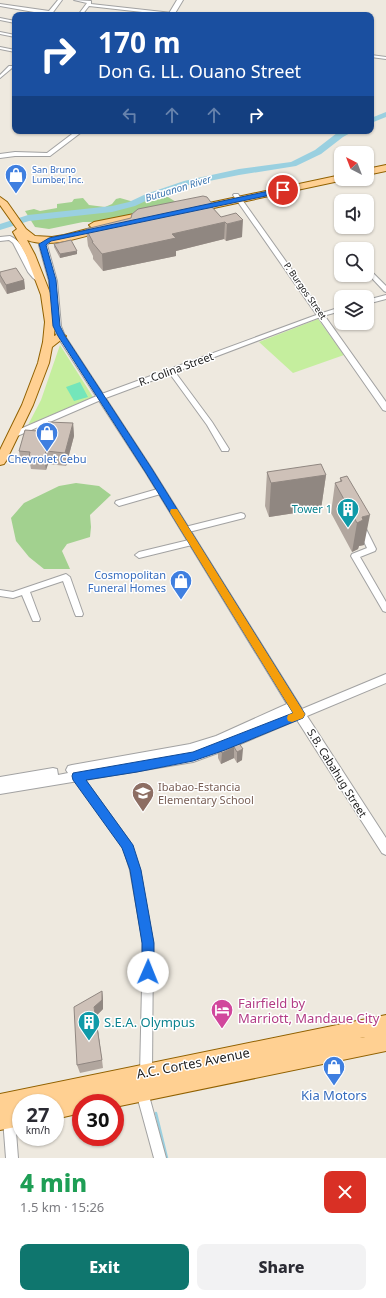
<!DOCTYPE html>
<meta charset="utf-8">
<style>
body{margin:0;font-family:"Noto Sans",sans-serif;background:#f2f2f3;color:#2b2b33;height:100vh;display:flex;flex-direction:column;font-size:15px;white-space:nowrap}
*{box-sizing:border-box;margin:0}
p{font-size:13px;color:#7c7c81}
.icon{flex:none;width:22px;height:22px;fill:none;stroke:currentColor;stroke-width:2;stroke-linecap:round;stroke-linejoin:round}
.map{position:relative;height:1158px;overflow:hidden}
.side{display:flex;flex-direction:column;background:#fff;flex:1}
.side>*{flex:none}
.guide{position:absolute;left:12px;top:12px;width:362px;height:122px;border-radius:8px;box-shadow:0 1px 3px #0004;background:#1a4fa0;color:#fff;overflow:hidden}
.needle{width:26px;rotate:318deg}
.buttons{position:absolute;left:334px;top:146px;display:grid;gap:8px}
.buttons a{display:grid;place-items:center;width:40px;height:40px;border-radius:8px;background:#fff;box-shadow:0 1px 3px #0004;font-size:20px}
.speed{position:absolute;left:12px;top:1094px;display:flex;gap:8px;font-size:20px;font-weight:700;text-align:center}
.speed>*{display:grid;place-content:center;width:52px;height:52px;border-radius:50%;background:#fff;box-shadow:0 1px 3px #0004;line-height:1}
.speed small{font-size:10px;font-weight:400}
.speed .limit{border:6px solid #d22;background:#fff;color:#111}
.pin{position:absolute;display:grid;place-items:center;width:34px;height:34px;color:#fff;margin:-17px;border:2px solid #fff;border-radius:50%;box-shadow:0 1px 4px #0007}
.me{position:absolute;width:44px;margin:-22px;rotate:1deg;stroke-linejoin:round;filter:drop-shadow(0 0 3px #0008)}
.turn{display:flex;align-items:center;gap:14px;height:84px;padding:0 20px;font-size:18px}
.turn .icon{width:52px;height:52px;stroke-width:2.5}
.turn b{display:block;font-size:28px;line-height:34px}
.lanes{display:flex;align-items:center;height:38px;padding:0 20px;background:#0003;justify-content:center;gap:20px;direction:ltr}
.lanes .off{opacity:.35}
.round{display:grid;place-items:center;flex:none;width:42px;height:42px;border-radius:8px;background:#f2f2f3}
.overview{display:flex;align-items:center;justify-content:space-between;height:68px;padding:0 20px}
h1{font-size:24px;font-weight:800;line-height:30px;color:#1e9e55}
.cta{display:flex;gap:8px;margin-top:auto;padding:8px 20px}
.cta a{flex:1;height:46px;border-radius:8px;background:#0f766e;color:#fff;font-size:16px;font-weight:800;line-height:46px;text-align:center}
.cta a+a{background:#f2f2f3;color:#2b2b33}
.map>svg:first-child{display:block}
.grass{fill:#c5ee9e}
.forest{fill:#a2d18f}
.pitch{fill:#74e6ba}
.lines{fill:none;stroke-linecap:round;stroke-linejoin:round}
.stream{stroke:#9ad0e0;stroke-width:2.5}
.river{fill:#9ad0e0;fill-rule:evenodd}
.minor-casing{stroke:#a2a2a2;stroke-width:2}
.tertiary-casing{stroke:#a2a2a2;stroke-width:2}
.primary-casing{stroke:#916100;stroke-width:2}
.minor{fill:#fff;fill-rule:evenodd}
.tertiary{fill:#fff;fill-rule:evenodd}
.primary{fill:#ffd092;fill-rule:evenodd}
.wall{fill:#b1a69e}
.shaded-wall{fill:#908781}
.building{fill:#cec1b8;stroke:#908781}
.route{fill:#1a73e8;stroke:#114b97}
.slow{fill:#f59e0b}
.labels{text-anchor:middle;stroke-width:3;stroke-linejoin:round;paint-order:stroke}
.far-shop-label{font-size:9px;fill:#366cbe;stroke:#fff;text-anchor:start}
.far-street-label{font-size:9px;fill:#1b1b1b;stroke:#fff}
.far-water-label{font-size:10px;font-style:italic;fill:#4079b2;stroke:#fff}
.street-label{font-size:11px;fill:#1b1b1b;stroke:#fff}
.shop-label{font-size:11px;fill:#366cbe;stroke:#fff}
.culture-label{font-size:11px;fill:#0d838f;stroke:#fff;text-anchor:end}
.education-label{font-size:11px;fill:#785e54;stroke:#fff;text-anchor:start}
.near-hotel-label{font-size:13px;fill:#b23c85;stroke:#fff;text-anchor:start}
.near-culture-label{font-size:13px;fill:#0d838f;stroke:#fff;text-anchor:start}
.near-street-label{font-size:13px;fill:#1b1b1b;stroke:#fff}
.near-shop-label{font-size:13px;fill:#366cbe;stroke:#fff}
</style>
<div class="map">
<svg width="386" height="1158" viewBox="0 0 386 1158">
<rect width="100%" height="100%" fill="#eee9df"/>
<path class="grass" d="M 318,319 L 344,355 L 293,373 L 259,342 Z
M 60,345 L 93,397 L 28,425 L 41,400 Z"/>
<path class="forest" d="M 154,196 L 168,197 L 176,202 L 170,207 L 100,222 L 83,222 L 49,229 L 35,227 L 25,211 L 34,209 L 40,211 L 57,208 L 57,204 L 72,202 L 74,199 L 83,198 L 89,205 L 105,207 L 112,204 L 116,199 L 120,198 L 134,202 Z
M 76,483 L 99,486 L 111,495 L 90,515 L 91,527 L 90,537 L 67,544 L 62,551 L 70,569 L 44,569 L 29,557 L 16,541 L 11,518 L 24,503 L 59,486 Z"/>
<path class="pitch" d="M 80,382 L 88,397 L 74,401 L 66,387 Z"/>
<g class="lines">
<path class="stream" d="M 156,1113 L 167,1158"/>
<path class="river" d="M 386,112 L 386,117 L 371,123 L 371,118 Z
M 343,131 L 354,131 L 343,137 L 321,154 L 296,166 L 239,175 L 189,185 L 152,198 L 135,206 L 112,212 L 29,221 L 0,230 L 0,224 L 28,215 L 112,206 L 129,202 L 146,194 L 184,181 L 239,169 L 291,162 L 315,150 L 337,133 Z"/>
<g class="minor-casing">
<path id="minor" d="M 58,0 L 62,0 L 51,15 L 0,6 L 0,4 L 49,11 Z
M 74,0 L 91,1 L 91,4 L 172,13 L 174,14 L 169,15 L 89,6 L 82,15 L 78,15 L 87,3 Z
M 0,18 L 15,21 L 15,23 L 0,20 Z
M 0,32 L 15,35 L 15,37 L 0,34 Z
M 0,47 L 15,50 L 15,52 L 0,49 Z
M 371,55 L 386,57 L 386,59 L 371,57 Z
M 9,66 L 15,66 L 15,68 L 12,68 L 0,78 L 0,75 Z
M 10,236 C 28,244 27,269 42,280 L 42,282 L 38,282 L 33,278 L 28,272 L 13,243 L 9,240 L 0,241 L 0,237 Z
M 367,268 L 369,269 L 386,286 L 386,292 L 384,291 L 367,273 Z
M 386,295 L 386,299 L 367,304 L 367,300 Z
M 341,307 L 341,311 L 323,316 L 175,372 L 212,422 L 229,449 L 228,451 L 222,451 L 207,425 L 170,374 L 103,399 L 15,437 L 11,437 L 9,435 L 11,433 L 99,395 L 319,314 Z
M 161,488 L 164,489 L 165,491 L 164,493 L 119,506 L 115,503 L 116,501 Z
M 241,513 L 244,514 L 245,516 L 244,518 L 185,533 L 181,530 L 185,527 Z
M 361,524 L 364,525 L 376,549 L 375,551 L 360,557 L 386,602 L 386,612 L 383,611 L 351,556 L 352,554 L 367,548 L 357,527 Z
M 193,539 L 196,540 L 197,542 L 196,544 L 139,558 L 135,555 L 139,552 Z
M 66,574 L 70,577 L 83,614 L 82,616 L 76,616 L 75,614 L 63,581 L 30,592 L 40,619 L 39,621 L 33,621 L 32,619 L 22,595 L 13,598 L 0,596 L 0,590 L 13,592 Z
M 77,772 L 80,773 L 130,842 L 140,870 L 153,943 L 152,1074 L 150,1078 L 146,1080 L 142,1078 L 140,1074 L 143,943 L 130,870 L 123,847 L 74,779 L 72,776 L 74,773 Z
M 142,1086 L 146,1088 L 148,1092 L 166,1158 L 154,1158 L 136,1092 L 138,1088 Z
M 9,1113 L 13,1115 L 15,1119 L 18,1158 L 6,1158 L 3,1119 L 5,1115 Z"/>
</g>
<g class="tertiary-casing">
<path id="tertiary" d="M 177,0 L 183,0 L 174,15 L 168,15 Z
M 76,131 L 83,131 L 50,156 L 15,156 L 0,158 L 0,154 L 15,152 L 47,153 Z
M 234,194 L 238,194 L 386,402 L 386,411 L 383,410 L 233,195 Z
M 49,238 L 53,240 L 47,245 L 57,281 L 61,326 L 65,336 L 152,469 L 302,709 L 386,674 L 386,683 L 307,716 L 386,838 L 386,855 L 382,853 L 297,720 L 226,750 L 193,762 L 0,794 L 0,777 L 53,768 L 57,769 L 58,775 L 68,773 L 66,770 L 68,766 L 72,765 L 190,744 L 216,736 L 287,704 L 146,473 L 57,336 L 53,326 L 49,281 L 39,245 L 41,240 Z"/>
</g>
<g class="primary-casing">
<path id="primary" d="M 386,165 L 386,171 L 367,175 L 367,169 Z
M 341,175 L 341,179 L 344,180 L 195,212 L 191,209 L 195,206 Z
M 0,197 L 7,202 L 26,229 L 35,236 L 52,237 L 64,235 L 95,227 L 91,227 L 89,225 L 94,222 L 149,211 L 154,214 L 149,217 L 105,226 L 109,228 L 107,230 C 85,236 50,249 27,240 L 35,255 L 52,298 L 55,322 L 54,336 L 61,333 L 66,336 L 52,347 L 49,363 L 33,405 L 6,461 L 4,464 L 0,465 L 0,450 L 22,405 L 38,363 L 43,342 L 45,322 L 41,295 L 26,255 L 13,232 L 17,229 L 0,205 Z
M 386,1015 L 386,1033 L 360,1038 L 386,1033 L 386,1051 L 115,1107 L 115,1103 L 81,1103 L 81,1113 L 55,1119 L 55,1103 L 49,1103 L 53,1101 L 21,1103 L 21,1126 L 0,1130 L 0,1094 Z"/>
</g>
<use href="#minor" class="minor"/>
<use href="#tertiary" class="tertiary"/>
<use href="#primary" class="primary"/>
</g>
<path class="wall" d="M 213,205 L 213,208 L 221,217 L 242,237 L 226,241 L 224,239 L 176,251 L 176,256 L 103,271 L 93,259 L 93,256 L 88,246 L 86,229 Z
M 54,244 L 77,254 L 60,258 L 54,247 Z
M 0,272 L 24,280 L 25,289 L 7,294 L 0,282 Z
M 73,423 L 74,436 L 66,466 L 48,464 L 46,470 L 31,469 L 30,464 L 21,463 L 19,451 L 38,431 L 47,426 Z
M 267,472 L 326,475 L 321,509 L 269,517 L 265,506 Z
M 347,476 L 364,545 L 359,546 L 358,549 L 352,552 L 331,513 L 335,483 L 340,482 L 340,478 Z
M 236,739 L 242,760 L 237,763 L 234,758 L 221,764 L 218,758 L 218,747 Z
M 102,991 L 103,1000 L 103,1009 L 96,1016 L 103,1068 L 80,1073 L 77,1065 Z"/>
<path class="shaded-wall" d="M 243,220 L 242,237 L 226,241 L 227,224 Z
M 225,222 L 224,239 L 176,251 L 176,256 L 103,271 L 102,254 L 172,234 Z
M 77,251 L 77,254 L 60,258 L 60,254 Z
M 24,280 L 25,289 L 7,294 L 6,285 Z
M 73,423 L 74,436 L 66,466 L 65,453 Z
M 46,451 L 48,464 L 46,470 L 44,458 Z
M 326,475 L 321,509 L 269,517 L 271,483 Z
M 370,515 L 364,545 L 359,546 L 358,549 L 352,552 L 357,523 L 362,517 Z
M 234,747 L 234,758 L 221,764 L 222,753 Z
M 243,749 L 242,760 L 237,763 L 237,752 Z
M 102,991 L 103,1000 L 103,1009 L 96,1016 L 103,1068 L 102,1060 L 94,1007 Z"/>
<path class="building" d="M 203,196 L 207,197 L 213,205 L 211,206 L 221,217 L 236,213 L 243,220 L 227,224 L 225,222 L 172,234 L 176,238 L 102,254 L 92,242 L 93,242 L 86,229 L 131,218 L 132,214 L 138,209 Z
M 71,240 L 77,251 L 60,254 L 54,244 Z
M 16,268 L 24,280 L 6,285 L 0,275 L 0,272 Z
M 48,422 L 73,423 L 65,453 L 46,451 L 44,458 L 29,457 L 30,452 L 19,451 L 25,430 L 38,431 L 39,426 L 47,426 Z
M 321,464 L 326,475 L 271,483 L 267,472 Z
M 347,476 L 370,515 L 362,517 L 363,520 L 357,523 L 335,483 L 342,481 L 340,478 Z
M 236,739 L 243,749 L 237,752 L 234,747 L 222,753 L 218,747 Z
M 102,991 L 102,1000 L 94,1007 L 102,1060 L 77,1065 L 74,1007 Z"/>
<path class="route" d="M 283,188 L 286,190 L 285,192 L 51,241 L 46,245 L 56,280 L 60,326 L 65,336 L 152,469 L 305,714 L 303,718 L 225,750 L 193,761 L 137,772 L 86,780 L 133,845 L 141,870 L 154,943 L 154,972 L 152,976 L 148,978 L 143,976 L 142,972 L 142,943 L 130,870 L 122,848 L 73,780 L 72,776 L 73,773 L 193,752 L 293,713 L 146,473 L 58,336 L 53,326 L 49,280 L 39,244 L 49,238 Z"/>
<path class="slow" d="M 171,509 L 177,509 L 303,711 L 305,714 L 303,718 L 292,722 L 288,721 L 287,718 L 288,715 L 293,713 L 171,514 L 170,512 Z"/>
<defs>
<g id="shop-pin" transform="scale(1.15)"><path d="M0 17L-7.5 6A9.5 9.5 0 1 1 7.5 6Z" fill="#3f7fe0" stroke="#fff"/><path d="M-5-2.5h2.3a2.7 3.5 0 0 1 5.4 0H5L5.5 6h-11ZM-1.5-2.5h3a1.5 2.3 0 0 0-3 0Z" fill="#fff"/></g>
<g id="building-pin" transform="scale(1.15)"><path d="M0 17L-7.5 6A9.5 9.5 0 1 1 7.5 6Z" fill="#0f9aa8" stroke="#fff"/><path d="M-4-6H4V6H1V3H-1V6H-4ZM-2.5-4.3h1.7v1.8h-1.7ZM.8-4.3h1.7v1.8H.8ZM-2.5-1h1.7V.8h-1.7ZM.8-1h1.7V.8H.8Z" fill="#fff"/></g>
<g id="school-pin" transform="scale(1.15)"><path d="M0 17L-7.5 6A9.5 9.5 0 1 1 7.5 6Z" fill="#8d6e63" stroke="#fff"/><path d="M0-5L7-2L0 1L-7-2ZM-4 1L0 2.5L4 1V4Q0 6-4 4Z" fill="#fff"/></g>
<g id="hotel-pin" transform="scale(1.15)"><path d="M0 17L-7.5 6A9.5 9.5 0 1 1 7.5 6Z" fill="#d1479c" stroke="#fff"/><path d="M-6-4.5h1.5V1H6V5H4.5V3h-9V5H-6ZM-4 0a1.8 1.8 0 1 1 3.6 0ZM.5 0V-2.5h3Q6-2.5 6 0Z" fill="#fff"/></g>
</defs>
<g fill-rule="evenodd">
<use href="#shop-pin" x="16" y="175"/>
<use href="#shop-pin" x="47" y="433"/>
<use href="#building-pin" x="348" y="509"/>
<use href="#shop-pin" x="181" y="581"/>
<use href="#school-pin" x="143" y="793"/>
<use href="#hotel-pin" x="222" y="1010"/>
<use href="#building-pin" x="89" y="1022"/>
<use href="#shop-pin" x="334" y="1067"/>
</g>
<g class="labels">
<g class="far-shop-label">
<text x="32" y="173">San Bruno<tspan x="32" dy="10">Lumber, Inc.</tspan></text>
</g>
<g class="far-street-label">
<text transform="translate(305 291) rotate(55)" y="3">P. Burgos Street</text>
</g>
<g class="far-water-label">
<text transform="translate(178 188) rotate(-17)" y="4">Butuanon River</text>
</g>
<g class="street-label">
<text transform="translate(176 369) rotate(-20)" y="4">R. Colina Street</text>
<text transform="translate(337 773) rotate(58)" y="4">S.B. Cabahug Street</text>
</g>
<g class="shop-label">
<text x="47" y="463">Chevrolet Cebu</text>
<text x="166" y="579" text-anchor="end">Cosmopolitan<tspan x="166" dy="13">Funeral Homes</tspan></text>
</g>
<g class="culture-label">
<text x="332" y="513">Tower 1</text>
</g>
<g class="education-label">
<text x="158" y="791">Ibabao-Estancia<tspan x="158" dy="13">Elementary School</tspan></text>
</g>
<g class="near-hotel-label">
<text x="238" y="1008">Fairfield by<tspan x="238" dy="15">Marriott, Mandaue City</tspan></text>
</g>
<g class="near-culture-label">
<text x="104" y="1027">S.E.A. Olympus</text>
</g>
<g class="near-street-label">
<text transform="translate(193 1063) rotate(-11)" y="5">A.C. Cortes Avenue</text>
</g>
<g class="near-shop-label">
<text x="334" y="1100">Kia Motors</text>
</g>
</g>
</svg>
<div class="buttons">
<a><svg class="needle" viewBox="-14 -14 28 28"><path d="M0-13l5 13h-10z" fill="#e53935"/><path d="M0 13l5-13h-10z" fill="#7c7c81"/></svg></a>
<a><svg class="icon" aria-label="sound" viewBox="0 0 24 24"><path d="M4 9h4l5-4v14l-5-4H4zM17 9q2 3 0 6"/></svg></a>
<a><svg class="icon" aria-label="search" viewBox="0 0 24 24"><circle cx="10" cy="10" r="6"/><path d="M15 15l6 6"/></svg></a>
<a><svg class="icon" aria-label="layers" viewBox="0 0 24 24"><path d="M12 4l9 5-9 5-9-5zM3 14l9 5 9-5"/></svg></a>
</div>
<div class="speed"><div>27<small>km/h</small></div><div class="limit">30</div></div>
<div class="pin" style="left:283px;top:190px;background:#d93025"><svg class="icon" aria-label="arrive" viewBox="0 0 24 24"><path d="M6 21V4h12l-3 4 3 4H6"/></svg></div>
<svg class="me" style="left:148px;top:972px" viewBox="-20 -20 40 40"><circle r="19" fill="#fff"/><path d="M0-13L10 11 0 6-10 11z" fill="#1a73e8"/></svg>
<div class="guide">
<div class="turn"><svg class="icon" aria-label="right" viewBox="0 0 24 24"><path d="M7 20v-9h11M14 6l5 5-5 5"/></svg><div><b>170 m</b>Don G. LL. Ouano Street</div></div>
<div class="lanes"><svg class="icon off" aria-label="left" viewBox="0 0 24 24"><path d="M17 20v-9H6M10 6l-5 5 5 5"/></svg><svg class="icon off" aria-label="ahead" viewBox="0 0 24 24"><path d="M12 20V5M6 11l6-6 6 6"/></svg><svg class="icon off" aria-label="ahead" viewBox="0 0 24 24"><path d="M12 20V5M6 11l6-6 6 6"/></svg><svg class="icon" aria-label="right" viewBox="0 0 24 24"><path d="M7 20v-9h11M14 6l5 5-5 5"/></svg></div>
</div>
</div>
<section class="side">
<div class="overview"><div><h1>4 min</h1><p>1.5 km · 15:26</p></div><a class="round" style="background:#d93025;color:#fff"><svg class="icon" aria-label="close" viewBox="0 0 24 24"><path d="M6 6l12 12M18 6L6 18"/></svg></a></div>
<div class="cta"><a>Exit</a><a>Share</a></div>
</section>
